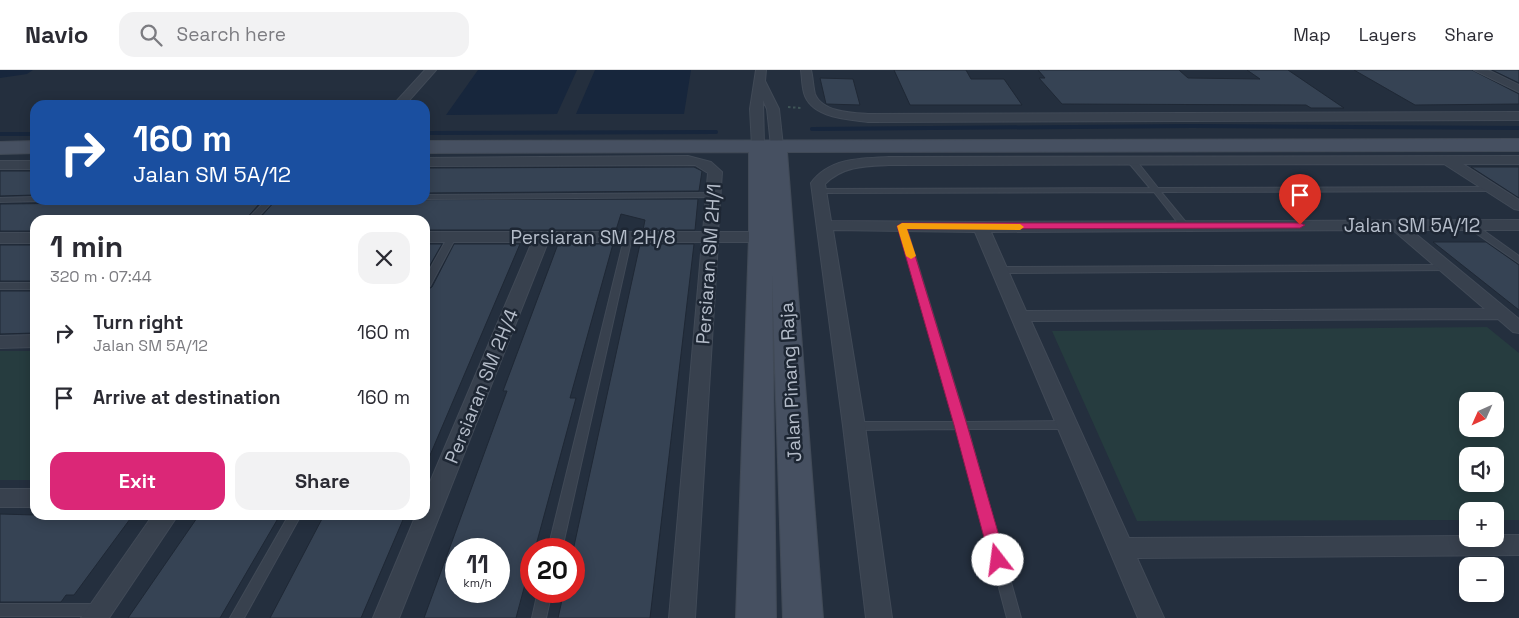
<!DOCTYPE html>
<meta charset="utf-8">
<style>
body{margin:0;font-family:"Space Grotesk",sans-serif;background:#f2f2f3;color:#2b2b33;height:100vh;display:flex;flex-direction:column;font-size:19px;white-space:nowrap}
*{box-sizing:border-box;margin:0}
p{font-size:16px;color:#7c7c81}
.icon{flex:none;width:28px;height:28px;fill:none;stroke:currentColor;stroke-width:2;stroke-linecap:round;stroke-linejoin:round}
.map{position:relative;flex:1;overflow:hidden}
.details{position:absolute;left:30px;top:145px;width:400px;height:305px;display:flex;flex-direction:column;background:#fff;border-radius:15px;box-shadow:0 2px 12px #0003}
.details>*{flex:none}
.top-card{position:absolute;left:30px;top:30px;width:400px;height:105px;border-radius:15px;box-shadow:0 2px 12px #0003;background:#1a4fa0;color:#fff;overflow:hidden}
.needle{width:32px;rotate:225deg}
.tools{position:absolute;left:1459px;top:322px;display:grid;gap:10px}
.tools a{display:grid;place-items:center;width:45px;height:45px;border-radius:10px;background:#fff;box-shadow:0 2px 12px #0003;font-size:25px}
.speed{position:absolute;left:445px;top:468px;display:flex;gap:10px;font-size:25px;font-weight:700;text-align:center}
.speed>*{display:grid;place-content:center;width:65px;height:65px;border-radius:50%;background:#fff;box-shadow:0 2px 12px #0003;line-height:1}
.speed small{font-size:12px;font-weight:400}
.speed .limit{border:8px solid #d22;background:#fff;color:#111}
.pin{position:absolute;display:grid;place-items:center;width:42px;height:42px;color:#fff;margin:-51px -21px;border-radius:50% 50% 50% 0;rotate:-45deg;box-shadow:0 0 5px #0007}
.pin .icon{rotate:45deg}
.me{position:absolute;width:55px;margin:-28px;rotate:345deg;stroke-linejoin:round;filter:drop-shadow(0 0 4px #0008)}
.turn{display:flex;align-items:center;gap:18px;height:105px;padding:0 20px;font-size:22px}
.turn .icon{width:65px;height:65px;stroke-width:2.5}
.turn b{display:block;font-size:35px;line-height:42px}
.round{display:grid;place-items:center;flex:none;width:52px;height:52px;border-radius:15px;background:#f2f2f3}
.summary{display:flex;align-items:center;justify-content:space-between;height:85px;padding:0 20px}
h1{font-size:30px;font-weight:600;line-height:38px}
.primary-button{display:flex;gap:10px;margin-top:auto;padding:10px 20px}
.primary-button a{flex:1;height:58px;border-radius:15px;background:#db2777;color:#fff;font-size:20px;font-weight:600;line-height:58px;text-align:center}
.primary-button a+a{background:#f2f2f3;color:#2b2b33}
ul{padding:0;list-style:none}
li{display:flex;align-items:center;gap:15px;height:65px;padding:0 20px}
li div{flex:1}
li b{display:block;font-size:19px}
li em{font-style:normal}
header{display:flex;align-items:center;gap:30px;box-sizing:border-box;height:70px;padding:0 25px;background:#fff;border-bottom:1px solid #e1e1e2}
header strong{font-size:24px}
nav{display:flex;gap:28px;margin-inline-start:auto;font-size:18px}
.search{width:350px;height:45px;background:#f2f2f3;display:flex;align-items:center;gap:12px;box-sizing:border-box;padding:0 18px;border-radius:15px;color:#7c7c81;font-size:19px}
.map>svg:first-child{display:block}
.green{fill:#263c3f;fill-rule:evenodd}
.water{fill:#17263c}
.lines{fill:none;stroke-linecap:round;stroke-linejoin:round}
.stream{stroke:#17263c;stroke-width:4}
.canal{fill:#17263c;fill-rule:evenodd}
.building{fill:#364354;stroke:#1f2835;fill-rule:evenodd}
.lane-casing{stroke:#414a57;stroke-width:2}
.street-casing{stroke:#414a57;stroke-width:2}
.secondary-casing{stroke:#414a57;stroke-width:2}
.path{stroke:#3f5557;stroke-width:2;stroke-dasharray:2.5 2.5;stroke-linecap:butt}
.lane{fill:#38414e;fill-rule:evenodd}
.street{fill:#38414e;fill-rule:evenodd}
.secondary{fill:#465061;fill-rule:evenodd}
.route{fill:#db2777;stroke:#8e194d}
.slow{fill:#f59e0b}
.labels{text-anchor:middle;stroke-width:5;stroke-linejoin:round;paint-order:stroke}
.street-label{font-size:19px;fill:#b4bcc9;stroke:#1d2633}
</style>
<header>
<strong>Navio</strong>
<div class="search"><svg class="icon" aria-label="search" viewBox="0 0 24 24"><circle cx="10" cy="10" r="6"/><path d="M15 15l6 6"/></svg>Search here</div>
<nav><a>Map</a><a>Layers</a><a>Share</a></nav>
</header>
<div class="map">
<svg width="1519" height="548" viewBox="0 0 1519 548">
<rect width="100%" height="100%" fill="#242f3e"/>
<path class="green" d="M 1487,257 L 1519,283 L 1519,450 L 1495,450 L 1495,441 L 1468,441 L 1467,450 L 1137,451 L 1052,261 ZM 1468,331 L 1495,331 L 1495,359 L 1468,359 ZM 1468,386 L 1495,386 L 1495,414 L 1468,414 Z
M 0,281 L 35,281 L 35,410 L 0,410 Z"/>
<path class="water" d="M 478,0 L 577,0 L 557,44 L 446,45 Z
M 595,0 L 691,0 L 684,44 L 576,44 Z"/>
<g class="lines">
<path class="stream" d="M 812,59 L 1192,56 L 1519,58
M 425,63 L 716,62
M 0,64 L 35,64"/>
<path class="canal" d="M 0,0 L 33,0 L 27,4 L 0,8 Z"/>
</g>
<path class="building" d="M 894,0 L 966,0 L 971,9 L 1004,9 L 1022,35 L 910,35 Z
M 1038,0 L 1179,0 L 1188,8 L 1260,9 L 1247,0 L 1288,0 L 1344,38 L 1311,38 L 1306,35 L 1062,34 L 1039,8 L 1045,8 Z
M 1354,0 L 1472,0 L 1519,24 L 1519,34 L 1415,35 Z
M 1492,0 L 1519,0 L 1519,13 Z
M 820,8 L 853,9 L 860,35 L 826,34 Z
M 694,97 L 702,101 L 699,121 L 425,123 L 425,98 Z
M 1471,97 L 1519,97 L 1519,128 Z
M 0,101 L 35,101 L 35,125 L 0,126 Z
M 698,129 L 695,160 L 643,160 L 645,150 L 621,144 L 616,160 L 425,160 L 425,150 L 258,150 L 276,130 Z
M 96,133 L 260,133 L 245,150 L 35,150 L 35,161 L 0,161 L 0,134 Z
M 1433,172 L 1486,172 L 1519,195 L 1519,240 Z
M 425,174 L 442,174 L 425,204 Z
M 454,174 L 520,174 L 425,397 L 425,221 L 432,217 Z
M 558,174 L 613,174 L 570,328 L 576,328 L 535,479 L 531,479 L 531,492 L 516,548 L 424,548 L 507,321 L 503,321 ZM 456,479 L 499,479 L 499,521 L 456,521 Z
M 640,174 L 694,174 L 650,548 L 558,548 L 564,521 L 574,521 L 574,476 Z
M 0,175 L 35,175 L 35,211 L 0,211 Z
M 0,221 L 35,221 L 35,263 L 0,264 Z
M 0,444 L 35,445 L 133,445 L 74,525 L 66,525 L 61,532 L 0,532 Z
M 199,445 L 280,445 L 220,548 L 128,548 Z
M 324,445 L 405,445 L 361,548 L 270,548 Z"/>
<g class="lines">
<g class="lane-casing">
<path id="lane" d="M 1129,89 L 1135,89 L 1158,118 L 1492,117 L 1496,119 L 1492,121 L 1161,122 L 1189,156 L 1185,158 L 1182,158 L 1154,122 L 819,123 L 815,121 L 819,119 L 1150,118 L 1129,93 Z
M 713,123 L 717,125 L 716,127 L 425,129 L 425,125 Z
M 35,127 L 35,130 L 38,131 L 0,132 L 0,128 Z
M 266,130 L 274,130 L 255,150 L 247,150 Z
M 1467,153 L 1473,153 L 1519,186 L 1519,193 L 1467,157 Z
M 899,154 L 902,154 L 906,156 L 966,352 L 1067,351 L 1071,352 L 1073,355 L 1071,358 L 1067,359 L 968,359 L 1021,548 L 1007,548 L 957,359 L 854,360 L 850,359 L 848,356 L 850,353 L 854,352 L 954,352 L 898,156 Z
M 449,165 L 452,165 L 456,167 L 430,216 L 425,219 L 425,208 Z
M 625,165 L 628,165 L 632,167 L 562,479 L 548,479 Z
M 1447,195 L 1450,196 L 1451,198 L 1450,200 L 1000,203 L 996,200 L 1000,197 Z
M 0,213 L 35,213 L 35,219 L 0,219 Z
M 289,445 L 301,445 L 244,548 L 230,548 Z
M 538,521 L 552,521 L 546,548 L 532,548 Z
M 0,534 L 99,534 L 104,536 L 106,540 L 104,544 L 99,546 L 0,546 Z"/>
</g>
<g class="street-casing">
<path id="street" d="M 425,0 L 436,0 L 405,35 L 393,35 Z
M 756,0 L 766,0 L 765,11 L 779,39 L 783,76 L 782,79 L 777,80 L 771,76 L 767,39 L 763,30 L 764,76 L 758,80 L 752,76 L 750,39 Z
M 801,0 L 811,0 C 813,8 813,16 815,24 C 822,42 852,43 868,44 L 1519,42 L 1519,50 L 868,52 C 847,49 811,48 804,23 C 802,16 802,8 801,0 Z
M 1474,0 L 1488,0 L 1519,15 L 1519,22 Z
M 688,86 L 711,92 L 722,102 L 718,162 L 760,162 L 766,164 L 768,167 L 766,170 L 760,172 L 718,172 L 695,548 L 669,548 L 702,172 L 548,172 L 399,548 L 373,548 L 416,445 L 425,445 L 425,424 L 532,172 L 425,172 L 425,162 L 703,162 L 708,103 L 695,95 L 425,96 L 425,88 Z
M 1519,86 L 1519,94 L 1463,94 L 1519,130 L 1519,140 L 1514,139 L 1444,94 L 889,95 C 865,96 843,96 825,114 L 831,151 L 981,152 L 1519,150 L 1519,160 L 1411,160 L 1519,249 L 1519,263 L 1513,262 L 1498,249 L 1031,251 L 1129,468 L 1468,466 L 1468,469 L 1495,469 L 1495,465 L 1519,465 L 1519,485 L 1137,488 L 1164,548 L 1138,548 L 975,162 L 833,160 L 865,356 L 892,548 L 866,548 L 843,356 L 811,113 C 829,88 861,88 889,87 ZM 1393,160 L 1485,239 L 1026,241 L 991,162 Z
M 0,91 L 35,91 L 35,99 L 0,99 Z
M 0,163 L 35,163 L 35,173 L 0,173 Z
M 35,265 L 35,277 L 0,278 L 0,266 Z
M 0,419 L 35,419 L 35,437 L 0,437 Z
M 153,445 L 178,445 L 109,548 L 81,548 Z"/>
</g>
<g class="secondary-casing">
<path id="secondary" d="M 1519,69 L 1519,81 L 787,82 L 823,548 L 783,548 L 772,205 L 776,548 L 736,548 L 749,167 L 749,82 L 425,83 L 425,71 Z
M 35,71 L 35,83 L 0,84 L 0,72 Z"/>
</g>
<path class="path" d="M 788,37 L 801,38"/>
<use href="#lane" class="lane"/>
<use href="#street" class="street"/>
<use href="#secondary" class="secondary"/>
</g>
<path class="route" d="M 902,153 L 1300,153 L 1305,155 L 1300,158 L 907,159 L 967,355 L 1006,490 L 1003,494 L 998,496 L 992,494 L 990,490 L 954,355 L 897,156 Z"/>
<path class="slow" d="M 902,153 L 1020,154 L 1024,157 L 1020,160 L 907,159 L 916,186 L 911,189 L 906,186 L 897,156 Z"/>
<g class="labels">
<g class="street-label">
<text x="1412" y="162">Jalan SM 5A/12</text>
<text x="593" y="174">Persiaran SM 2H/8</text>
<text transform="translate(708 194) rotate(-86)" y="7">Persiaran SM 2H/1</text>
<text transform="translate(790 312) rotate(-93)" y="7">Jalan Pinang Raja</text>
<text transform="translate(481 316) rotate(-68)" y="7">Persiaran SM 2H/4</text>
</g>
</g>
</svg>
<div class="tools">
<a><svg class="needle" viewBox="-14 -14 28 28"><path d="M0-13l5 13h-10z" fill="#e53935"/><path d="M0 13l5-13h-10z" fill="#7c7c81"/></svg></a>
<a><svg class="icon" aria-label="sound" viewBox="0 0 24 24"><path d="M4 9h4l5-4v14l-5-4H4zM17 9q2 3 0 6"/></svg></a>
<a>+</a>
<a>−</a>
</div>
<div class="speed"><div>11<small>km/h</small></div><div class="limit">20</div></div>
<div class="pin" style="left:1300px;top:155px;background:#d93025"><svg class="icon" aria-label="arrive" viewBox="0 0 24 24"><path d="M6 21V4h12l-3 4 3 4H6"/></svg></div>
<svg class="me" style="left:998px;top:490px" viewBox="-20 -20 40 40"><circle r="19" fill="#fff"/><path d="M0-13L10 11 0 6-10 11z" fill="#db2777"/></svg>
<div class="top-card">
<div class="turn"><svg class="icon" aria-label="right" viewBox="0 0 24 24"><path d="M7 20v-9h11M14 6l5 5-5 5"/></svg><div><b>160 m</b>Jalan SM 5A/12</div></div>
</div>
<section class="details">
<div class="summary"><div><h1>1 min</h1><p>320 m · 07:44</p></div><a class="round"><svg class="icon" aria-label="close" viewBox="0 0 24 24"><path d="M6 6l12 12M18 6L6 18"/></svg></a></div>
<ul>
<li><svg class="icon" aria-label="right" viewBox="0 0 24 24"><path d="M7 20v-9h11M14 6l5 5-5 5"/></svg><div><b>Turn right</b><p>Jalan SM 5A/12</p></div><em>160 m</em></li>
<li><svg class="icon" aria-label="arrive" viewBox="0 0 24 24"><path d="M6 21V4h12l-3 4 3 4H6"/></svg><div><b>Arrive at destination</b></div><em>160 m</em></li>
</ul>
<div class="primary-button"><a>Exit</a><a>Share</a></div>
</section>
</div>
